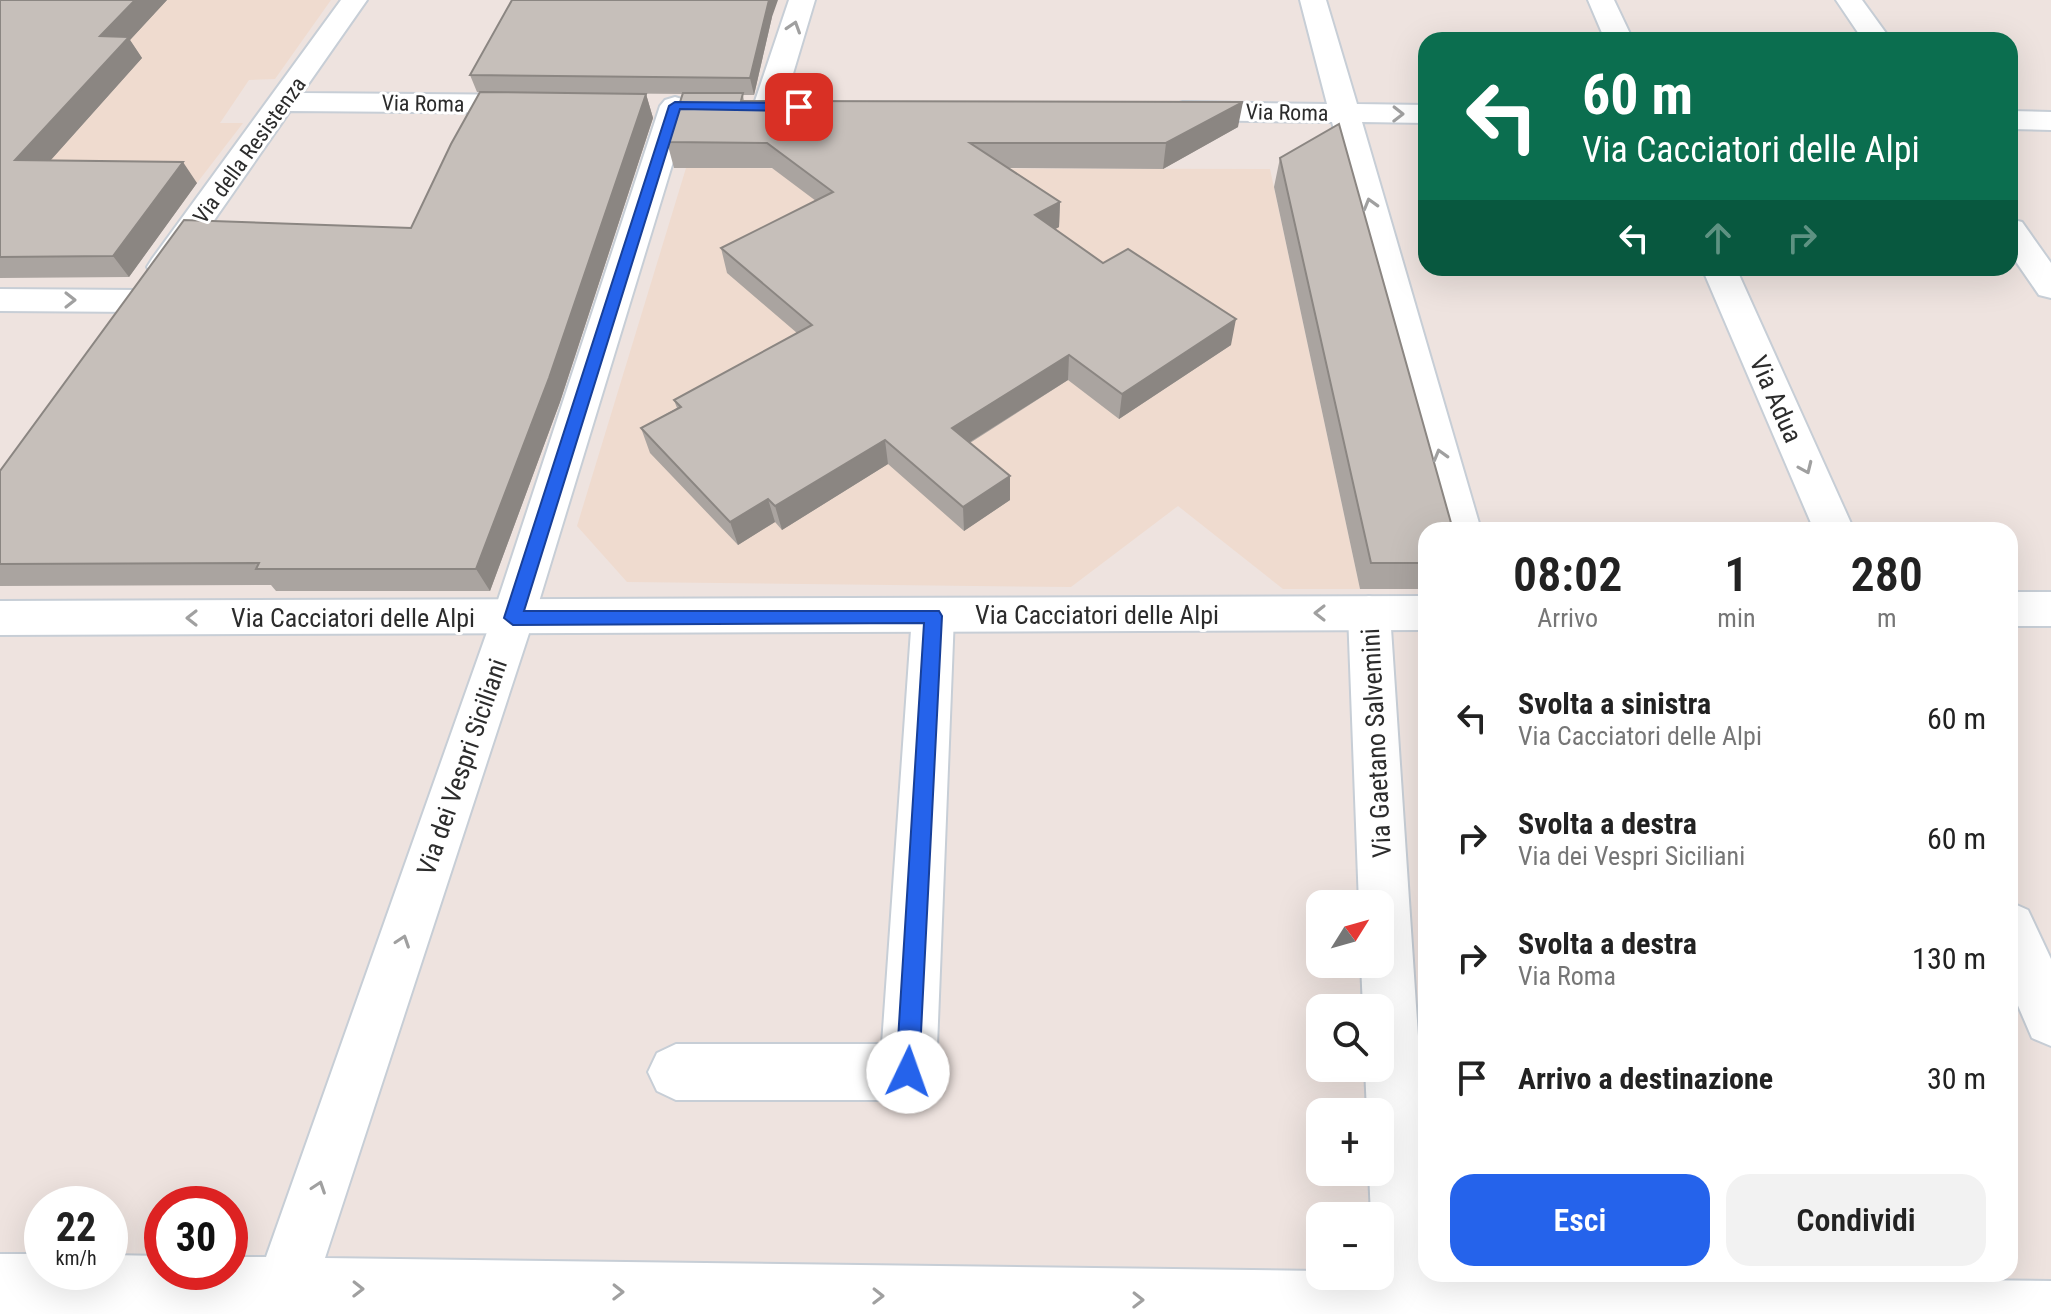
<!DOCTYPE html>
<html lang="it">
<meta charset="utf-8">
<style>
body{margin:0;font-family:"Roboto Condensed",sans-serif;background:#f2f2f2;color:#222;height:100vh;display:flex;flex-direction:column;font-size:30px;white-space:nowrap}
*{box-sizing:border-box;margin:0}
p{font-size:26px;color:#767676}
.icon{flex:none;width:44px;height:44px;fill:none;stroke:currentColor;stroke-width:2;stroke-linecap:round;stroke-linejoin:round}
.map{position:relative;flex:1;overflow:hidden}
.details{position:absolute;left:1418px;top:522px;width:600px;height:760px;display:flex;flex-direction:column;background:#fff;border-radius:24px;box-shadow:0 8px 32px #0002}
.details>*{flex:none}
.guide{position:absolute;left:1418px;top:32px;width:600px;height:244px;border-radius:24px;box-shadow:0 8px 32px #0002;background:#0b6e4f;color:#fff;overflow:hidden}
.needle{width:52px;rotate:53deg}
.buttons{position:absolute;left:1306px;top:890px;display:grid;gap:16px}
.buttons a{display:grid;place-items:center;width:88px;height:88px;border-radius:16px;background:#fff;box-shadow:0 8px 32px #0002;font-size:40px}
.speed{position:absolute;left:24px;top:1186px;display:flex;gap:16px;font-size:40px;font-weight:700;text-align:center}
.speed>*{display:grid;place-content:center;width:104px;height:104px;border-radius:50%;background:#fff;box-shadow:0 8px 32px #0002;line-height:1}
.speed small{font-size:20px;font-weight:400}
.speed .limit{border:12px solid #d22;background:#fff;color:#111}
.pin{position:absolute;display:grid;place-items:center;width:68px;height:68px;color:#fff;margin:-34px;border-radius:16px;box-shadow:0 4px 12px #0006}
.me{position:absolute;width:88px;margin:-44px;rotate:3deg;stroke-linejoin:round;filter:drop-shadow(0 0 6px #0008)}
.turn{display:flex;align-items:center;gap:28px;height:168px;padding:0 32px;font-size:36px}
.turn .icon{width:104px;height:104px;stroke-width:2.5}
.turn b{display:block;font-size:56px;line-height:68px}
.lanes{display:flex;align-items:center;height:76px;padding:0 32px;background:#0003;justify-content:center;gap:40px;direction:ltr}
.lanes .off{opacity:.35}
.eta{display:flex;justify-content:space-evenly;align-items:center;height:136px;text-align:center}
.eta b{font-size:48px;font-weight:600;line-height:56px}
.primary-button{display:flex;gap:16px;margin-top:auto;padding:16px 32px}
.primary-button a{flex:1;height:92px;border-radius:24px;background:#2563eb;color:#fff;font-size:32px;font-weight:600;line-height:92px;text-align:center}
.primary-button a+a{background:#f2f2f2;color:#222}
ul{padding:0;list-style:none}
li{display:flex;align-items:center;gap:24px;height:120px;padding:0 32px}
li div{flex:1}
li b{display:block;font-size:30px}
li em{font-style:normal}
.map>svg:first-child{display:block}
.education{fill:#efdbcf}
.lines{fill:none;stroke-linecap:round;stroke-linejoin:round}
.minor-casing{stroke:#c7ced6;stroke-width:4}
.tertiary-casing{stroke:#c7ced6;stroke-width:4}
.minor{fill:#fff;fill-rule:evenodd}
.tertiary{fill:#fff;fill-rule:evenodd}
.wall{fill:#aaa4a0}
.shaded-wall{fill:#8b8682}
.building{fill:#c6bfba;stroke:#8b8682;stroke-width:2}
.oneway{stroke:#a0a0a0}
.route{fill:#2563eb;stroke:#184099;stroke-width:2}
.labels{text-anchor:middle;stroke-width:6;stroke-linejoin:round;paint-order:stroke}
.far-street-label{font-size:22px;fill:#2c2c2c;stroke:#fff}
.street-label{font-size:26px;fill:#2c2c2c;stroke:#fff}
</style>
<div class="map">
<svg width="2051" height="1314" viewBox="0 0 2051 1314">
<rect width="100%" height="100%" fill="#eee3df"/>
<path class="education" d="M 0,0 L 331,0 L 275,79 L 249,80 L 220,123 L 243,123 L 197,183 L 19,181 Z
M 686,168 L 1270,169 L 1360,589 L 1283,589 L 1178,506 L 1071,587 L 627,582 L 577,526 Z"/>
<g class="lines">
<g class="minor-casing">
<path id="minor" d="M 341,0 L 367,0 L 302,93 L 534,95 L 544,98 L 549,104 L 544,110 L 534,113 L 290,111 L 176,275 L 164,278 L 152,275 L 147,267 L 152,259 Z
M 789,0 L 815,0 L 783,107 L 778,113 L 768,116 L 758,113 L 753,107 Z
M 1300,0 L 1326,0 L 1357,104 L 1426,105 L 1426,123 L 1362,122 L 1481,530 L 1441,530 L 1332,122 L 1183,120 L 1173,117 L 1168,111 L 1173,105 L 1183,102 L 1327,104 Z
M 1836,0 L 1862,0 L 1891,40 L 1863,40 Z
M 675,97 L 685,100 L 690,106 L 534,618 L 325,1258 L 1320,1271 L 1320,1276 L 1380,1276 L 1380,1216 L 1371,1216 L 1369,1172 L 1380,1172 L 1380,1112 L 1367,1112 L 1365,1068 L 1380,1068 L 1380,1008 L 1363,1008 L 1361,964 L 1380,964 L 1380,904 L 1359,904 L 1348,613 L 1354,601 L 1369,596 L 1384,601 L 1390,613 L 1426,1157 L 1426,1274 L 2051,1281 L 2051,1314 L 0,1314 L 0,1254 L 42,1254 L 42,1272 L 110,1272 L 110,1255 L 162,1256 L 162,1272 L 230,1272 L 230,1257 L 266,1257 L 492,618 L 660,106 L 665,100 Z
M 2010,219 L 2022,222 L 2051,263 L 2051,298 L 2039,295 L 2010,253 Z
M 0,289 L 140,290 L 152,293 L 157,301 L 152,309 L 140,312 L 0,311 Z
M 933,599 L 948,604 L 954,616 L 936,1072 L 927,1091 L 908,1100 L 676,1100 L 657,1091 L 648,1072 L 657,1053 L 676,1044 L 882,1044 L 912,616 L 918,604 Z"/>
</g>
<g class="tertiary-casing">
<path id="tertiary" d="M 1588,0 L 1614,0 L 1633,40 L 1605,40 Z
M 2010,111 L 2051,112 L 2051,130 L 2010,129 Z
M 1702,268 L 1736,268 L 1854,530 L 1814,530 Z
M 2010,592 L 2051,592 L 2051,626 L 2010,626 Z
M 1426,596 L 1426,630 L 0,635 L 0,601 Z
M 2010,902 L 2028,910 L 2051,959 L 2051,1046 L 2032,1038 L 2010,987 Z"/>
</g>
<use href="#minor" class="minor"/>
<use href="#tertiary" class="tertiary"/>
</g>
<path class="wall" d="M 0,0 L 167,0 L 130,40 L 142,58 L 50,161 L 197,183 L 129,277 L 0,278 Z
M 772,17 L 754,95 L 743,95 L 744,101 L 1238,127 L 1163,169 L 1009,168 L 1060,202 L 1059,227 L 1055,229 L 1103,263 L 1231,345 L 1119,419 L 1068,380 L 970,443 L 1010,476 L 1010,500 L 964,531 L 888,464 L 782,530 L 775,522 L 738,545 L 650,453 L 641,428 L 677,408 L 674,400 L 797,333 L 727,273 L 721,248 L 816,201 L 772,168 L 674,168 L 667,142 L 682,94 L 477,92 L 470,75 Z
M 646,94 L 653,118 L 560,402 L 490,591 L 276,591 L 271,585 L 0,586 L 0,471 L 411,228 Z
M 1280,158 L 1426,530 L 1426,589 L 1360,589 L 1274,187 Z"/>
<path class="shaded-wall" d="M 135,0 L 167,0 L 130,40 L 142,58 L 32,181 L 15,160 L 100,36 Z
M 769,0 L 778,0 L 772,17 L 754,95 L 750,78 Z
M 646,94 L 653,118 L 560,402 L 490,591 L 476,569 Z
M 1243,102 L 1238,127 L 1163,169 L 1166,143 Z
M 183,162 L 197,183 L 129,277 L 113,256 Z
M 1060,202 L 1059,227 L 1035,240 L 1035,215 Z
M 1236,319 L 1231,345 L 1119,419 L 1122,394 Z
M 1069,355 L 1068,380 L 954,452 L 952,428 Z
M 885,440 L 888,464 L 782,530 L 775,506 Z
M 1010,476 L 1010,500 L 964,531 L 963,507 Z
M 768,499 L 775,522 L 738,545 L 730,522 Z"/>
<path class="building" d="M 0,0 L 135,0 L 100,36 L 129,37 L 15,160 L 183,162 L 113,256 L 0,257 Z
M 512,0 L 769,0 L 750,78 L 470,75 Z
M 480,92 L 646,94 L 549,378 L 476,569 L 256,569 L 259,563 L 0,564 L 0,471 L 184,220 L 411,228 L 451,144 Z
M 683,93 L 743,93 L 741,101 L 1243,102 L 1166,143 L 970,143 L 1060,202 L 1035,215 L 1103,263 L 1128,249 L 1236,319 L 1122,394 L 1069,355 L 952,428 L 1010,476 L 963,507 L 885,440 L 775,506 L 768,499 L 730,522 L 641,428 L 681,407 L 674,400 L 812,325 L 721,248 L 833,192 L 767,143 L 667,142 Z
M 1339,124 L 1453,530 L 1426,530 L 1426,563 L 1371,563 L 1280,158 Z"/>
<defs><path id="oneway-chevron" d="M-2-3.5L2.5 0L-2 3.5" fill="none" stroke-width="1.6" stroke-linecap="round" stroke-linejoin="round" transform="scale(2)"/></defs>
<g class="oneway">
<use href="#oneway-chevron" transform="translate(794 27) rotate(-72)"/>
<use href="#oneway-chevron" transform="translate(1398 114) rotate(1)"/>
<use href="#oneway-chevron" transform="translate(1370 204) rotate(-106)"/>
<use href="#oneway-chevron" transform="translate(70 300)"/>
<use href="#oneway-chevron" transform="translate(1440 455) rotate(-106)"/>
<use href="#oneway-chevron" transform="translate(1806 468) rotate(66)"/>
<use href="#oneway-chevron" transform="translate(1320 613) rotate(180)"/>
<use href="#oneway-chevron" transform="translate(192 618) rotate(-180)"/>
<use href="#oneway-chevron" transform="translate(403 941) rotate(-71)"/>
<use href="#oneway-chevron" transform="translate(319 1187) rotate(-71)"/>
<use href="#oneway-chevron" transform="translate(358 1289) rotate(1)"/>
<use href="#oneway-chevron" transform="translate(618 1292) rotate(1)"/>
<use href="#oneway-chevron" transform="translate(878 1296) rotate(1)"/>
<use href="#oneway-chevron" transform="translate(1138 1300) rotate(1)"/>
</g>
<path class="route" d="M 675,102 L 799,103 L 805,107 L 799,111 L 680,109 L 524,611 L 939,611 L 942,616 L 919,1072 L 916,1080 L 908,1084 L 900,1080 L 896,1072 L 924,623 L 513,625 L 504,618 L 669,106 Z"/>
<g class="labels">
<g class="far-street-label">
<text transform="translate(423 103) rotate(1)" y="8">Via Roma</text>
<text transform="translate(1287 112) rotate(1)" y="8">Via Roma</text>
<text transform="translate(249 150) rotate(-54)" y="8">Via della Resistenza</text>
</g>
<g class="street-label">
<text transform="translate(1776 399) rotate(66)" y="9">Via Adua</text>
<text x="1097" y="624">Via Cacciatori delle Alpi</text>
<text x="353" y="627">Via Cacciatori delle Alpi</text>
<text transform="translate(1376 743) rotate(-93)" y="9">Via Gaetano Salvemini</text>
<text transform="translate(462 767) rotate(-71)" y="9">Via dei Vespri Siciliani</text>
</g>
</g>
</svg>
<div class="buttons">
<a><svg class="needle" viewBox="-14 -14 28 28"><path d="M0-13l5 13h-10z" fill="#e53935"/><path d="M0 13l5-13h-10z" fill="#767676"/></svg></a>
<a><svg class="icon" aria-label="search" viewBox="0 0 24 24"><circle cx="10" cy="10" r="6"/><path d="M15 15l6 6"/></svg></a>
<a>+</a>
<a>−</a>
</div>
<div class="speed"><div>22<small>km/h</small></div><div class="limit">30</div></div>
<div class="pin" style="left:799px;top:107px;background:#d93025"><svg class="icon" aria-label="arrive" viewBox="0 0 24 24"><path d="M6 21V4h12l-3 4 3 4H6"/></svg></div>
<svg class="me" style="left:908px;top:1072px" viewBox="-20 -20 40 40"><circle r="19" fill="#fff"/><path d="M0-13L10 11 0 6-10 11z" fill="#2563eb"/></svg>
<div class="guide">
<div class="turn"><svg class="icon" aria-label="left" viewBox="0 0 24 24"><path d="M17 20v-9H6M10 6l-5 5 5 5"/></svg><div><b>60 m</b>Via Cacciatori delle Alpi</div></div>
<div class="lanes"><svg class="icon" aria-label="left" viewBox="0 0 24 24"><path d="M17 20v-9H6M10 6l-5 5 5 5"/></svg><svg class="icon off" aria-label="ahead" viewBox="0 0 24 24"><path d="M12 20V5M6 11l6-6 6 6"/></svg><svg class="icon off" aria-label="right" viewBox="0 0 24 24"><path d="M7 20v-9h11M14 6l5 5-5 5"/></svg></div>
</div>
<section class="details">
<div class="eta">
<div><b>08:02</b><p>Arrivo</p></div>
<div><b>1</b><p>min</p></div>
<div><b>280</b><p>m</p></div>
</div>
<ul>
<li><svg class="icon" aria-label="left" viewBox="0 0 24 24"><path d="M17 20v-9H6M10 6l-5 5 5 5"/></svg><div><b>Svolta a sinistra</b><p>Via Cacciatori delle Alpi</p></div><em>60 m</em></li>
<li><svg class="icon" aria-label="right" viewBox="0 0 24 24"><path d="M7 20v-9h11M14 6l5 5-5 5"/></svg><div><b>Svolta a destra</b><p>Via dei Vespri Siciliani</p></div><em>60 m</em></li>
<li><svg class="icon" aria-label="right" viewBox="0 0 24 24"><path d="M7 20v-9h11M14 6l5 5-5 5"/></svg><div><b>Svolta a destra</b><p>Via Roma</p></div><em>130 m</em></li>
<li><svg class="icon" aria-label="arrive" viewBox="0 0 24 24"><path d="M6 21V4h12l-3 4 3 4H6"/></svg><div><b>Arrivo a destinazione</b></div><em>30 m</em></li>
</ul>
<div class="primary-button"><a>Esci</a><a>Condividi</a></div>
</section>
</div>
